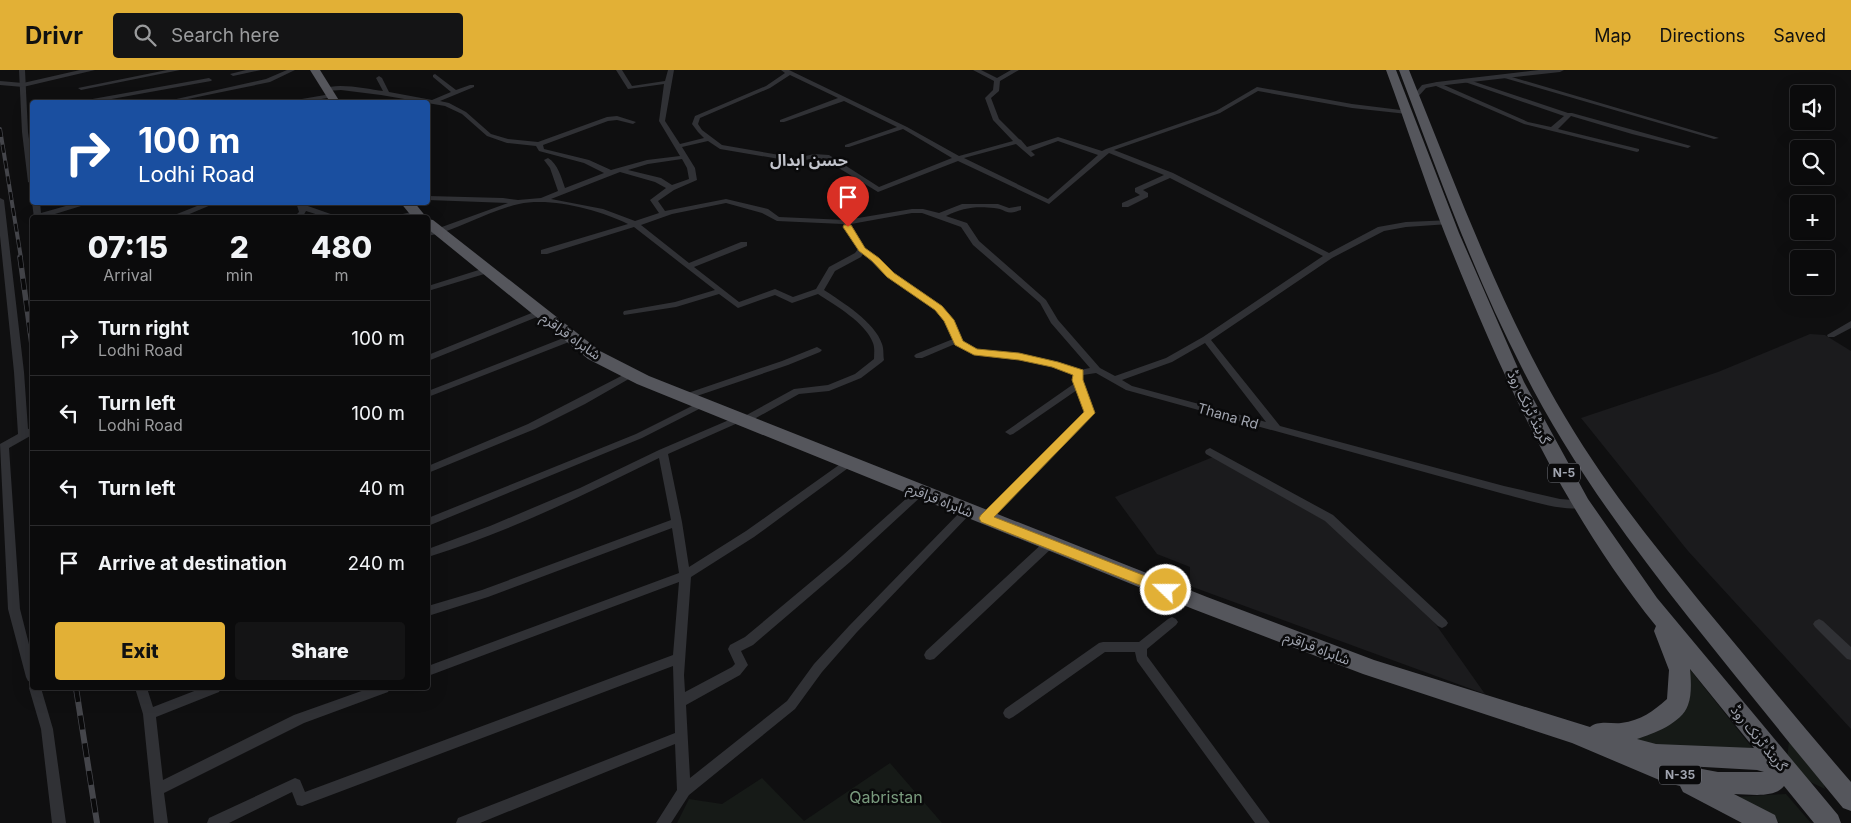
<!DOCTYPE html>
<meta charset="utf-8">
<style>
body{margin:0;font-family:Inter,"Noto Sans Arabic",sans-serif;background:#141415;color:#f1f3f6;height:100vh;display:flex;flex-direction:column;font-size:19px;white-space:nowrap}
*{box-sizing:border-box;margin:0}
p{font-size:16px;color:#9a9b9d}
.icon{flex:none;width:28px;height:28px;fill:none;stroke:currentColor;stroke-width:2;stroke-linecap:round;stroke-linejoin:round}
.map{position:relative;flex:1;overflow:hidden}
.sheet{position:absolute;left:30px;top:145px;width:400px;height:475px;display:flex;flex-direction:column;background:#0b0b0c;border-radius:5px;box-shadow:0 5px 20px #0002,0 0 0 1px #2b2b2d}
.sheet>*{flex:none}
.hud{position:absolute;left:30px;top:30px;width:400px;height:105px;border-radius:5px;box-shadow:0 5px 20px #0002,0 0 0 1px #2b2b2d;background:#1a4fa0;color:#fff;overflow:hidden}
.controls{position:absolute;left:1790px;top:15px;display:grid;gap:10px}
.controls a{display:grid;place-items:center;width:45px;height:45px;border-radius:5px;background:#0b0b0c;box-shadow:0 5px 20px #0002,0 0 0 1px #2b2b2d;font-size:25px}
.pin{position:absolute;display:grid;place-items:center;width:42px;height:42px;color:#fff;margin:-51px -21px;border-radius:50% 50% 50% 0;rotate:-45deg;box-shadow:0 0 5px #0007}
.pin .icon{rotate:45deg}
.me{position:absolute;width:55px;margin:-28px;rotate:292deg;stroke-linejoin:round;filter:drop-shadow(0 0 4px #0008)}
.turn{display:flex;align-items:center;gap:18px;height:105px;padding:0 25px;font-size:22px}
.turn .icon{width:65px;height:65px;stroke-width:2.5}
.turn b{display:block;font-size:35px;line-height:42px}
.eta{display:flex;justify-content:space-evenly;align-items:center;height:85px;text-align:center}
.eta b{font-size:30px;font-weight:800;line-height:35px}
.cta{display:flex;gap:10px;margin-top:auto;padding:10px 25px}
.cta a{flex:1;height:58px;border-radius:5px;background:#e2b036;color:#111;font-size:20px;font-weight:800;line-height:58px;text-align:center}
.cta a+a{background:#141415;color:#f1f3f6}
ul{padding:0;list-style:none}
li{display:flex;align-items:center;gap:15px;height:75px;padding:0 25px;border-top:1px solid #2b2b2d}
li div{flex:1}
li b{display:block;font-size:19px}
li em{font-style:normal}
header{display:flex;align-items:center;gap:30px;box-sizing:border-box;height:70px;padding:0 25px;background:#e2b036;color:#111}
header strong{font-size:24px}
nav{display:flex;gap:28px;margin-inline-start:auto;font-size:18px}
.search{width:350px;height:45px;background:#141415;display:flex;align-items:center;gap:12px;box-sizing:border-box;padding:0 18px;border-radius:5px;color:#9a9b9d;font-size:19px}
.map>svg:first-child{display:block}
.built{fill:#1b1b1d}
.green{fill:#161a17}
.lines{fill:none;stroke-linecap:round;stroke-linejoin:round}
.minor{fill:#303135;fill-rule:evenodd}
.tertiary{fill:#303135;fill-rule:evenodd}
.trunk{fill:#55565c;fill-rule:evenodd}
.rail-far2-casing{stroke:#44454a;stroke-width:4}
.rail-far1-casing{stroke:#44454a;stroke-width:5.5}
.rail-casing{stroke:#44454a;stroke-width:6}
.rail-far2{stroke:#0a0a0b;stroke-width:2.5;stroke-dasharray:8;stroke-linecap:butt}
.rail-far1{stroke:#0a0a0b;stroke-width:4;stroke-dasharray:11;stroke-linecap:butt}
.rail{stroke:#0a0a0b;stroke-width:4.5;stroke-dasharray:14;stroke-linecap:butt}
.route{fill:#e2b036;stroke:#937223}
.labels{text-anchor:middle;stroke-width:5;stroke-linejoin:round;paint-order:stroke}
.shield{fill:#0a0a0b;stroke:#74767e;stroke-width:1}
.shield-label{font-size:12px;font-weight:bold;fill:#a1a5b0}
.street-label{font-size:14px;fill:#a1a5b0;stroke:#0a0a0b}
.far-district-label{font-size:16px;font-weight:bold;fill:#c2c4cc;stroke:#0a0a0b}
.near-park-label{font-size:16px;fill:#799a7d;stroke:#0a0a0b}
</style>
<header>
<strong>Drivr</strong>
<div class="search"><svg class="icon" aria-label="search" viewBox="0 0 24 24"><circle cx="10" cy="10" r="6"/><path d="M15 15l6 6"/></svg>Search here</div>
<nav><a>Map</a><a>Directions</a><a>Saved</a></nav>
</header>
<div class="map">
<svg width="1851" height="753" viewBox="0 0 1851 753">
<rect width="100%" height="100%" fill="#0f0f10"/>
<path class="built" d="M 1810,264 L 1825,265 L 1851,281 L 1851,659 L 1688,481 L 1581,348 L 1718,302 Z
M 1213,387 L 1331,454 L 1432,549 L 1485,624 L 1190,516 L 1190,497 L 1157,484 L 1115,427 Z"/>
<path class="green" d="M 1688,597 L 1754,680 L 1671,679 L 1630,669 C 1653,663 1682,654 1689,629 C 1692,620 1689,606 1688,597 Z
M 1789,671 L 1824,714 L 1825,719 L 1804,709 L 1787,689 Z
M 890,693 L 942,753 L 677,753 L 689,729 L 722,734 L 762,708 L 804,751 Z
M 1786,724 L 1811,753 L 1780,753 L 1735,727 Z"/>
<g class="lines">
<path class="minor" d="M 19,0 L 25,0 L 28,62 L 32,90 L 32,114 L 28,112 L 22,62 Z
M 167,0 L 180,0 L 81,20 L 78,18 Z
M 246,0 L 261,0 L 233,6 L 230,4 Z
M 287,0 L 295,0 L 270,12 L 173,32 L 163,32 L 266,9 Z
M 616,0 L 622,0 L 632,16 L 665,11 L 668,0 L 674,0 L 665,51 L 680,74 L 704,68 L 698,62 L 692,54 L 695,46 L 766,16 L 785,3 L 781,0 L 789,0 L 907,57 L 959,86 L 1013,71 L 993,50 L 985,28 L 993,20 L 994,11 L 973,0 L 981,0 L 997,8 L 1011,0 L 1019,0 L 1000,11 L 999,21 L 991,28 L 999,49 L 1019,69 L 1021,70 L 1027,77 L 1058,67 L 1102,81 L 1106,79 L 1216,41 L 1257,17 L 1352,34 L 1409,41 L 1409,43 L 1407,44 L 1352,38 L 1258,21 L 1220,43 L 1114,80 L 1173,103 L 1329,183 L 1378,157 L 1406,152 L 1452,150 L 1453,152 L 1449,154 L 1406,157 L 1384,161 L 1332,188 L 1211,270 L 1280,356 L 1504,416 L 1560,429 L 1585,431 L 1586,434 L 1585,437 C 1563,443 1526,429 1504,424 L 1126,320 L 1096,303 L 1083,305 L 1083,310 L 1095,343 L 1093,345 L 989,451 L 981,451 L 980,448 L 981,445 L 1085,342 L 1077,320 L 1013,364 L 1010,365 L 1005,362 L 1075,313 L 1074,305 C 1056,298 1038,292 1018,289 C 993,285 977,290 955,274 L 922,288 L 916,288 L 914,286 L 916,284 L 953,269 L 945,251 L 936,240 L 888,207 L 863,184 L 861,187 L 835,201 L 824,220 C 842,232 875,252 882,274 C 884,279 883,285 884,290 L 882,292 L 861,308 L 829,321 L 799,324 L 747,353 L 744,354 L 740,352 L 668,384 L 682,452 L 689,497 L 746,461 L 846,390 L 850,389 L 855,393 L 754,467 L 691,507 L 684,605 L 685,622 L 732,597 L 735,594 L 728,579 L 730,575 L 745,567 L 842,486 L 917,419 L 925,419 L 926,422 L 850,492 L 753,575 L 741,581 L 748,595 L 740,605 L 686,635 L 690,708 L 787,631 L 814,594 L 849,556 L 964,438 L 972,438 L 973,441 L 857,562 L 822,602 L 795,639 L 689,725 L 671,753 L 656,753 L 677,720 L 675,674 L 480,753 L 456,753 L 458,748 L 675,663 L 673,596 L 302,736 L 297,735 L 292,722 L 229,753 L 207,753 L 209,748 L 295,708 L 300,710 L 305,722 L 673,585 L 679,512 L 428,606 L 428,596 L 679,503 L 672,458 L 488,527 L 428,546 L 428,536 L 482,520 L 671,450 L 659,388 C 584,425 508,462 428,487 L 428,479 L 490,456 L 580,418 L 659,380 L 736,347 L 739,346 L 743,347 L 794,319 L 828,315 L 855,304 L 874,289 C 874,284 875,278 873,273 C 866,253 835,235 818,224 L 792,233 L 775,225 L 738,238 L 719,224 L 676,237 L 624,245 L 623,243 L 624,241 L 675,232 L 715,220 L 634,157 L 547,184 L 541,184 L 541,180 L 628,154 C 599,140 551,127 519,134 C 488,141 459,160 428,166 L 428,162 L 508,133 L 428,130 L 428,126 L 503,128 L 518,130 L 541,128 L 558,121 L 550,98 L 544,90 L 548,88 C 558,94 561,107 565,118 L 604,103 L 584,93 L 539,81 L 536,76 L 507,73 L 487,66 L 462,44 L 445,36 L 381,25 L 341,20 L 327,21 L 324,19 C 336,12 368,19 383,21 L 376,8 L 379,6 L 382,8 L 389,22 L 432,30 L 451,22 L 433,7 L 433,5 L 435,4 L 456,20 L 470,15 L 474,15 L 474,17 L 440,31 L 449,33 L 466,42 L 491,64 L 508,69 L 538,72 L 607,47 L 617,46 L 636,52 L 633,54 L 617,50 L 608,51 L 543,75 L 544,79 L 589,90 L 611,100 L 647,90 L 680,86 L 659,51 L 664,14 L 628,19 ZM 790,5 L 838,28 L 780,50 L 780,52 L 784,52 L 844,31 L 897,57 L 845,75 L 845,77 L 849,77 L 903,59 L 952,88 L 879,117 L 829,85 L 814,84 L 797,88 L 722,75 L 702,60 L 698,54 L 700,48 L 770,18 ZM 708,71 L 720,79 L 797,92 L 814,88 L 824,89 L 878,122 L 958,91 L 1049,134 L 1109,83 L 1164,105 L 1135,118 L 1135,122 L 1140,125 L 1122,133 L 1122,137 L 1128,137 L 1148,127 L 1148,123 L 1143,120 L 1170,108 L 1323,186 L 1203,267 L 1166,288 L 1115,306 L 1100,298 L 1058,250 L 1046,230 L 979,171 L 967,153 L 946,146 C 963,138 974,136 994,138 C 1008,139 1003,146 1021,140 L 1021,136 L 1009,138 L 998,134 L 962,134 L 939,143 L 923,139 L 912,139 L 846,150 L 779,147 L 768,139 L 726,129 L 665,141 L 658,131 L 674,120 L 697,110 L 695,98 L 682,77 ZM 1058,71 L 1098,85 L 1048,129 L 964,88 L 1016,74 L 1031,87 L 1035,85 L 1031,81 ZM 682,89 L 687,98 L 689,109 L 672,115 L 661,108 L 628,100 L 648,94 ZM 620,102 L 655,112 L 666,118 L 650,130 L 659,143 L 635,151 L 603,139 L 551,129 ZM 726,133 L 762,143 L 777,151 L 843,154 L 858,179 L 855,183 L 829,197 L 816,219 L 793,227 L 775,219 L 739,232 L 694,197 L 747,176 L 747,172 L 741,172 L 689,193 L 641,155 L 672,144 ZM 912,143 L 922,143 L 961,157 L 973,175 L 1040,233 L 1051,253 L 1090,298 L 1080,300 L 1058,292 L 1019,283 L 977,279 L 963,271 L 953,250 L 942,236 L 894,203 L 865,178 L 851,154 ZM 1205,273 L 1266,352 L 1132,316 L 1122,310 L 1172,292 Z
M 1501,5 L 1505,5 L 1719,68 L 1714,69 L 1501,7 Z
M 209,8 L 212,10 L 211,11 L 95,32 L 84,32 L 87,30 Z
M 1462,9 L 1466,9 L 1568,43 L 1572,43 L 1691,76 L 1688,78 L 1632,64 L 1571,46 L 1558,59 L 1639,79 L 1639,81 L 1637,82 L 1524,54 L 1436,16 L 1426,18 L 1416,29 L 1411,28 L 1422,15 L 1437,12 L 1528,52 L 1551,57 L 1564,46 L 1462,11 Z
M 331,24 L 333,25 L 333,27 L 304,32 L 293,32 L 296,30 Z
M 0,128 L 4,130 L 24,302 L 28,359 L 32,358 L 32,365 L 9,378 L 20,539 L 32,586 L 32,612 L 28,611 L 26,607 L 8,539 L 0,374 L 18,364 L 14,302 L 0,166 Z
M 32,132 L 40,132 L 41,143 L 80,132 L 94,132 L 42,148 L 34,148 Z
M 207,132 L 218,132 L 180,148 L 167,148 Z
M 296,132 L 304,132 L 305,135 L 342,148 L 328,148 L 306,141 L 302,148 L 293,148 L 299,142 Z
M 416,141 L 420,143 L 419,145 L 404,148 L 385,148 Z
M 485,198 L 488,198 L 492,200 L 491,202 L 428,221 L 428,216 Z
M 539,240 L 542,241 L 543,243 L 542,245 L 428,291 L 428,285 Z
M 1851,251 L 1851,258 L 1834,267 L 1828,267 L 1827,265 Z
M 571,265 L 575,268 L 574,270 L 428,327 L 428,321 Z
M 817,277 L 822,280 L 820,282 L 788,295 L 688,329 L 682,329 L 680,327 L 682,325 L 782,291 Z
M 631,301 L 634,302 L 636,304 L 634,306 L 585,334 L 535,359 L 428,403 L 428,396 L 528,354 Z
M 702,331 L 705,332 L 707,334 L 705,336 L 642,368 L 428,456 L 428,448 L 636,364 Z
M 1210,378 L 1333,445 L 1446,550 L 1448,553 L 1446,556 L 1442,558 L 1438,556 L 1325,451 L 1206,384 L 1205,382 L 1206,380 Z
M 1049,470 L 1053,471 L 1054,474 L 1053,477 L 934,589 L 930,590 L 926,589 L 924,585 L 926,581 L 1045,471 Z
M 1172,547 L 1176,549 L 1178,552 L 1176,555 L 1147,579 L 1147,586 L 1270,753 L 1255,753 L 1137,591 L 1135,582 L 1105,582 L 1013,647 L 1009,649 L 1005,647 L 1003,643 L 1005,639 L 1099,573 L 1103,572 L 1139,572 L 1168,549 Z
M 1819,549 L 1823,551 L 1851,577 L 1851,590 L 1847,589 L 1815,557 L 1813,554 L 1815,551 Z
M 31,614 L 32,614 L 32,618 L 41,618 L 53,659 L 66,753 L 52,753 L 41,659 L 29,618 Z
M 135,618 L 147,618 L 153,637 L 202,618 L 221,618 L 219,622 L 156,647 L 163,710 L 294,645 L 370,618 L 390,618 L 388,622 L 304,653 L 164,723 L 168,753 L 154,753 L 143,644 Z"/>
<path class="tertiary" d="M 80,0 L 95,0 L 23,17 L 0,15 L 0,11 L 23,13 Z
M 1539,0 L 1564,0 L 1560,2 L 1437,16 L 1433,14 L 1437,12 Z"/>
<path class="trunk" d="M 310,0 L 320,0 L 340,32 L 330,32 Z
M 1386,0 L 1396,0 L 1459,163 L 1524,312 L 1588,429 L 1657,528 L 1838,745 L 1841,753 L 1814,753 L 1784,716 C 1774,729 1749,724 1734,724 L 1775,745 L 1778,753 L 1742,753 L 1683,722 L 1680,716 L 1664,712 L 1572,673 L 1363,604 L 1193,539 L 637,314 L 588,289 L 428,159 L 428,149 L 433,150 L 600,281 L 649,306 L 1207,527 L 1374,590 L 1590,657 C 1599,650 1611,654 1621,653 C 1642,650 1652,642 1667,629 L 1669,600 L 1654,561 L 1656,556 C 1562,440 1500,302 1445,164 C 1424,110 1406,54 1386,0 ZM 1690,599 L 1754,678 L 1656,674 L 1637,669 C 1653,664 1682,653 1688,635 C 1692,625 1691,609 1690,599 ZM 1686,696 L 1757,700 L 1764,702 L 1718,702 Z
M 1399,0 L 1409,0 C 1463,133 1512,271 1593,391 C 1626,441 1664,487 1701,533 C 1751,593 1800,653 1851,712 L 1851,741 L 1843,738 C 1791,675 1740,612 1689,548 C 1627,469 1567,388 1522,298 C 1473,203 1437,100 1399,0 Z
M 400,132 L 414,132 L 427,148 L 413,148 Z"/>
<g class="rail-far2-casing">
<path id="rail-far2" d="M 0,59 L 21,188"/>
</g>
<g class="rail-far1-casing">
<path id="rail-far1" d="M 20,187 L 32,275"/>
</g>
<g class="rail-casing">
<path id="rail" d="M 76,618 L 97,753"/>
</g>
<use href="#rail-far2" class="rail-far2"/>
<use href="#rail-far1" class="rail-far1"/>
<use href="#rail" class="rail"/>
</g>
<path class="route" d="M 844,155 L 851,155 L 865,178 L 879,188 L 894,203 L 942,236 L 954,250 L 963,271 L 977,279 L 1019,283 L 1058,292 L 1083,300 L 1083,310 L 1095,343 L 994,447 L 1171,516 L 1173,520 L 1171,524 L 1166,525 L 1162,524 L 981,452 L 979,448 L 981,445 L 1084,342 L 1072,310 L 1073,305 L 1052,297 L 1019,290 L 974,285 L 955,275 L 944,251 L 935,240 L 887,207 L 872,191 L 859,181 L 843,157 Z"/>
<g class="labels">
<g class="shield">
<rect x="1548" y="393.5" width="32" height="19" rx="4"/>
<rect x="1659" y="695.5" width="42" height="19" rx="4"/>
</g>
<g class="shield-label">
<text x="1564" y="407">N-5</text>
<text x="1680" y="709">N-35</text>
</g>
<g class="street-label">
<text transform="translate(571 266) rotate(36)" y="5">شاہراہ قراقرم</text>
<text transform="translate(1529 337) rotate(64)" y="5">گرینڈ ٹرنک روڈ</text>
<text transform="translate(1228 346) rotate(16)" y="5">Thana Rd</text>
<text transform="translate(940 430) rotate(22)" y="5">شاہراہ قراقرم</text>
<text transform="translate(1317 578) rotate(21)" y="5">شاہراہ قراقرم</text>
<text transform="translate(1759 668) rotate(51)" y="5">گرینڈ ٹرنک روڈ</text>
</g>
<g class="far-district-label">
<text x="809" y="96">حسن ابدال</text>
</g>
<g class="near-park-label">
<text x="886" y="733">Qabristan</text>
</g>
</g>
</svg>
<div class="controls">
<a><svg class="icon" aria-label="sound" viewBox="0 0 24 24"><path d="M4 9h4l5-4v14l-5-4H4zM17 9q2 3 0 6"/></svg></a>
<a><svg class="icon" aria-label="search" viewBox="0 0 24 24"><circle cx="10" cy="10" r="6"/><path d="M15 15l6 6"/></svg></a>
<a>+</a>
<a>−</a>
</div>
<div class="pin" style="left:848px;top:157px;background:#d93025"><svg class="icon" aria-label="arrive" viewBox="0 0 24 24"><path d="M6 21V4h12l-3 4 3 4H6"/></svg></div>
<svg class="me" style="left:1166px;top:520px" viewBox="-20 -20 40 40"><circle r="17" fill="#e2b036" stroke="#fff" stroke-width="3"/><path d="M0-11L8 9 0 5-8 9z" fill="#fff"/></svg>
<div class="hud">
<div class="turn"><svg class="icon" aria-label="right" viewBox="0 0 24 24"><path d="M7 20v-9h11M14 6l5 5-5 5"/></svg><div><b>100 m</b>Lodhi Road</div></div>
</div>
<section class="sheet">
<div class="eta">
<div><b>07:15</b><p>Arrival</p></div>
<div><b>2</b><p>min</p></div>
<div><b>480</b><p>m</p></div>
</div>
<ul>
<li><svg class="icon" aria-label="right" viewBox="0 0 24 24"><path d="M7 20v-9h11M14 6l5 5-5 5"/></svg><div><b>Turn right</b><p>Lodhi Road</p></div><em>100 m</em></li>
<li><svg class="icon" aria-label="left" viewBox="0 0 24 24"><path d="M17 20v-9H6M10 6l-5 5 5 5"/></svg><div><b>Turn left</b><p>Lodhi Road</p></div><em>100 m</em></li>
<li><svg class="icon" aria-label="left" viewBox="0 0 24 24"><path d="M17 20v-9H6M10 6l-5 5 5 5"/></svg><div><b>Turn left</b></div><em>40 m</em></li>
<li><svg class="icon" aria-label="arrive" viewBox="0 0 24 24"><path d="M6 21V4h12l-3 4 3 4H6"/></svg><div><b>Arrive at destination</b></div><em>240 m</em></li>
</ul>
<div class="cta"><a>Exit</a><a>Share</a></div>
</section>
</div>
